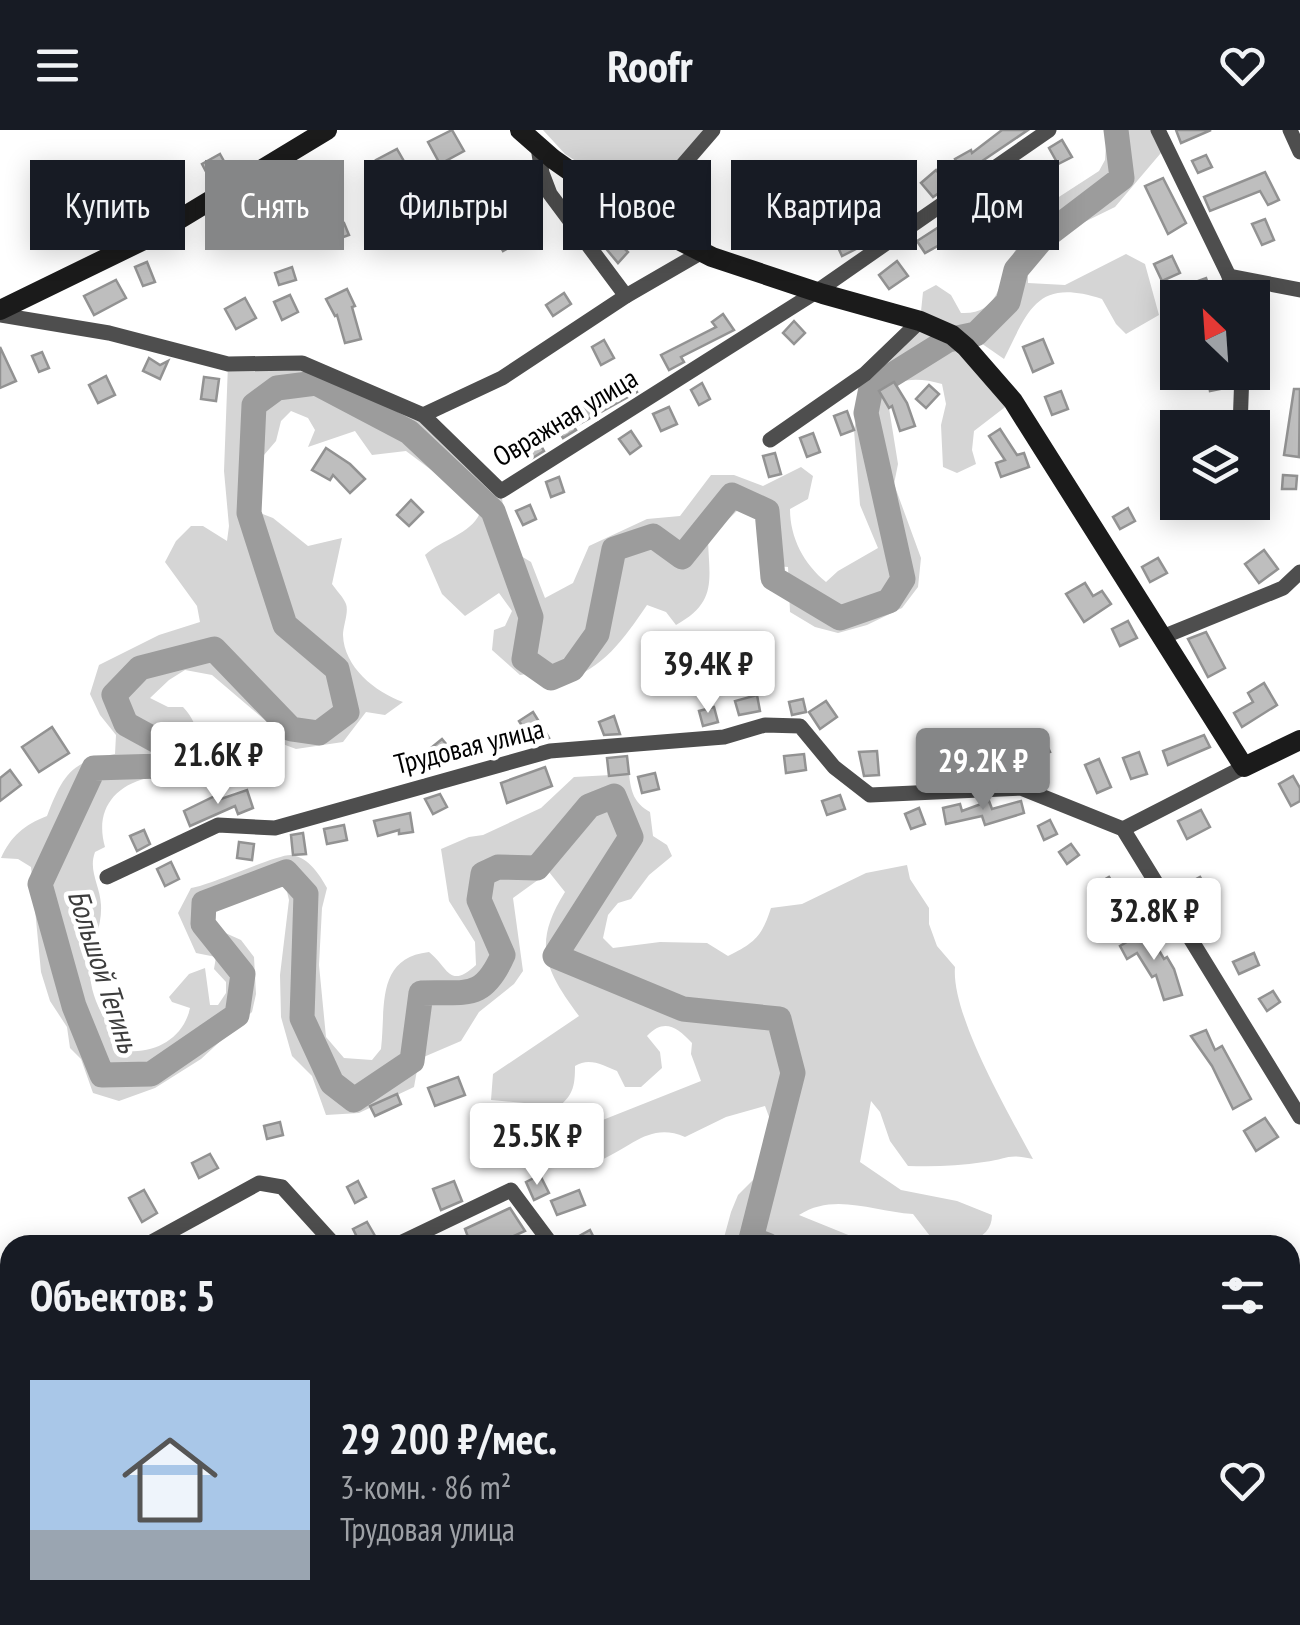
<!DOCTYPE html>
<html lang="ru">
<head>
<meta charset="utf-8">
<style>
	:root { --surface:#171b24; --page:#20242c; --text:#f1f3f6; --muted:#9ea1a6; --accent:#858687 }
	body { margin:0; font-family:"PT Sans Narrow",sans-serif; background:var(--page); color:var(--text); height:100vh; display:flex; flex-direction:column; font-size:38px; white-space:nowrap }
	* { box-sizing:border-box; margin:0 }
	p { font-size:32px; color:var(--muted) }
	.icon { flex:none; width:55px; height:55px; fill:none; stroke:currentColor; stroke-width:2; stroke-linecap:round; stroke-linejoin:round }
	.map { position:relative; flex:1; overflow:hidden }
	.sheet { position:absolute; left:0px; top:1105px; width:1300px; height:390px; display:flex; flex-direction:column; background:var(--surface); border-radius:30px 30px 0 0; box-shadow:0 5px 25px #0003 }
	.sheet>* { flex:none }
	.hud { position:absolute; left:30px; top:30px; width:1240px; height:90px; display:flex; gap:20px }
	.needle { width:65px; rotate:335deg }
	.buttons { position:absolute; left:1160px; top:150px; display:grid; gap:20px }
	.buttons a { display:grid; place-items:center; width:110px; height:110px; border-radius:0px; background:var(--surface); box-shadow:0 5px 25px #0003; font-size:50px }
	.price { position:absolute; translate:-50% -85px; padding:0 22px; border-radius:10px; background:#fff; color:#222; font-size:32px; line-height:65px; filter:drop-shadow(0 2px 5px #0008) }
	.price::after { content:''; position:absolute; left:50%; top:60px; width:30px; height:22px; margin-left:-15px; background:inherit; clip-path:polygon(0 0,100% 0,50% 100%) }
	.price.selected { background:var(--accent); color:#fff }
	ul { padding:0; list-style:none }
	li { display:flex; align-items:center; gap:30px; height:250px; padding:0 30px }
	li span { display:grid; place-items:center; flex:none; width:280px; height:200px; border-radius:0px; color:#555 }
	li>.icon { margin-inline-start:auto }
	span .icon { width:120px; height:120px; fill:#fffc; stroke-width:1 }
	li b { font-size:42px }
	h2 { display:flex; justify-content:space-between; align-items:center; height:120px; padding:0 30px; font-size:42px }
	.tag { padding:0 35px; border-radius:0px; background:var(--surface); box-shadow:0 5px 25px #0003; font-size:35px; line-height:90px }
	.tag.selected { background:var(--accent); color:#fff }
	header { display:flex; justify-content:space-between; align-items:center; height:130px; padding:0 30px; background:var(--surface); font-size:45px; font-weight:700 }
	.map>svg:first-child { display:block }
	.green { fill:#d5d5d5 }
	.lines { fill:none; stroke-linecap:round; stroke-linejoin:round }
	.river { stroke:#9c9c9c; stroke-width:25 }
	.building { fill:#bebebe; stroke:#929292; stroke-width:2.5 }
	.street { stroke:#4e4e4e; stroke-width:15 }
	.secondary { stroke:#1b1b1b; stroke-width:20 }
	.labels { text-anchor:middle; stroke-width:9; stroke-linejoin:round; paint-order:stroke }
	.street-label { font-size:28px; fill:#000; stroke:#fff }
	.water-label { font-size:30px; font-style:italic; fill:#3d3d3d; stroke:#fff }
</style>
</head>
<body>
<header><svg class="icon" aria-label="menu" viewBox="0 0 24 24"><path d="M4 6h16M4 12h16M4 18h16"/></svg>Roofr<svg class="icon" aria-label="heart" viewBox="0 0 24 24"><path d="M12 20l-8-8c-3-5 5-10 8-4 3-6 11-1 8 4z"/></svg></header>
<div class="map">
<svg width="1300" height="1495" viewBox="0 0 1300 1495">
	<rect width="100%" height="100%" fill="#fff"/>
	<g class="green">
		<polygon points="543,0 708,0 650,67 640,73 565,24"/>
		<path d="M 1107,0 L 1158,0 L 1166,17 L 1115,77 L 1066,101 L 1040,118 L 1028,139 L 1028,153 L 1065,155 L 1126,124 L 1145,134 L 1159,185 L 1126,204 L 1116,194 L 1102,169 C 1037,148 1029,179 1004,229 L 955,195 L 952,205 L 1013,271 L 974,301 L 972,320 L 976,334 L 957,343 L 943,337 L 941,295 L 946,274 L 942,254 C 918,247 901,248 880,261 L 889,278 L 898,334 L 894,354 L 921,428 L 918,457 L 902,478 L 867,495 L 838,503 L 815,497 L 790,482 L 788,437 L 763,435 L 756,383 L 739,379 L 708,409 C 709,449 718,472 676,495 L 666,482 L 647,475 C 623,510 604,538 562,552 L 550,540 L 520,545 L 492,520 L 494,500 L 505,496 L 512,481 L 499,463 L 465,486 L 442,464 L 425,425 C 442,409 470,405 480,383 L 470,369 L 406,321 L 372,325 L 355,301 L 308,317 L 315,300 L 308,288 L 291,281 L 281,291 L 276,311 L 258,332 L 254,363 L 260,383 L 273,388 L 308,416 L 342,408 L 332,454 C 336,460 344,468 346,474 C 349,482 343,496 343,505 C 344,537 375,562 403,572 L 385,585 L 366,582 L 343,612 L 296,619 L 280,613 L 266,591 L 212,545 L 185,540 L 169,550 L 150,568 L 168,577 L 183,577 C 202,597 206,627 178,642 C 169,646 157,646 147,648 C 112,657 95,682 105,717 L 95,722 C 88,741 100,755 101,775 C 102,795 94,810 91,829 C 85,864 107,897 129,921 C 157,923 184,907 190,878 L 172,872 L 169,867 L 189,844 L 205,838 L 210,875 L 218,875 L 226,863 L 226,852 L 214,839 L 216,827 L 196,823 L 178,783 L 191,758 C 214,754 279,723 292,725 C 309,728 320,745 327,758 L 322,778 L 319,835 L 326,907 L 344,928 L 372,930 L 381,919 C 386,878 375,828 429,822 C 448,837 449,860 476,835 L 475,812 L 449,771 L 441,719 L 469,707 L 483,705 L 541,678 L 574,647 L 629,644 C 631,662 634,673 650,682 L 653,706 L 667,715 L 672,726 L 649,745 L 631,769 L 618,773 L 608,785 L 603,808 L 613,818 L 660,812 L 707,813 L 728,826 C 755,813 762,806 771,778 L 802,774 L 866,743 L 907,735 L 910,749 L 929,778 L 929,794 L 937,816 L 955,837 C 951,885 1009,984 1033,1029 C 1007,1023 1008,1029 984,1032 C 958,1036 934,1037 908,1036 L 890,1011 L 880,982 L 871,971 L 860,1032 L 901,1060 L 957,1071 L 992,1085 C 992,1114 955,1115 933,1115 L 930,1106 L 913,1084 C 874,1082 835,1062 799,1085 L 873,1115 L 722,1115 L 731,1082 L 738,1065 L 757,1046 L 766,1013 L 774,1000 L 765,976 L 726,987 L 685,1007 C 650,992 632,1017 601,1030 L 583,1015 L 585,997 L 701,951 L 691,924 L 692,913 C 677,897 664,888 647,906 L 660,922 L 662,938 L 641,957 L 625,957 L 617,941 C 603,935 589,927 575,936 C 575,957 573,967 554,980 L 535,974 L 491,970 L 493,944 L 579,886 C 545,840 532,814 565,762 L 549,742 L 513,768 L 523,841 L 514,854 L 479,882 L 461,911 L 419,929 L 414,957 L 359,983 L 326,985 L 312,946 L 292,926 L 281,887 L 280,845 L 289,770 L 284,749 C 258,758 231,765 212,784 L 212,797 L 241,810 L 254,827 L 256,864 L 252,882 L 201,929 L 155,958 L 119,971 L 93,963 L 81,929 L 70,918 L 67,897 L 50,871 L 41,842 L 31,737 L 18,729 L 1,728 C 11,706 24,695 47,686 C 63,645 71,631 115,624 L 116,605 L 100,585 L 90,564 L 99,535 L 159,505 L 200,492 L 197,476 L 165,432 L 176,411 L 191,396 L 203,396 L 227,411 L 229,396 L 224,341 L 228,234 L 297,233 L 423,285 L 501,361 L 507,405 L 521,426 L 531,432 L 545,468 L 573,453 L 589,416 L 647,389 L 680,386 L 711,345 L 734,345 L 763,356 L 801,337 L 813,346 L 808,369 L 790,379 C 790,408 804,434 826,452 L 838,441 L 878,418 L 860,375 L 854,300 L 863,256 L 881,240 L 887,223 L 920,191 L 923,162 L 936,155 L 951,165 L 961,183 C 997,185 999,155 1010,131 C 1017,115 1026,105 1028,87 L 1099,41 L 1105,30 Z"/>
		<path d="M 276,1485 L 325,1485 C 346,1495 377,1486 400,1485 C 429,1483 458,1485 487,1485 L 479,1495 L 260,1495 Z"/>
	</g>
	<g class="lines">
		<g class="river">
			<path d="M 767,1115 L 751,1109 L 793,943 L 779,889 L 683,879 L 555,826 L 631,707 L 614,666 L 589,676 L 537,738 L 498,737 L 483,744 L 479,770 L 503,825 C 482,872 466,861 421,863 L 412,931 L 354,970 L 332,953 L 302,888 L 306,764 L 286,742 L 204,773 L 203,794 L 243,844 L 237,885 L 151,944 L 102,945 L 74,876 L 40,754 L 94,638 L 161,636 L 168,617 L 126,594 L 114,565 L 140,538 L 214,519 L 291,599 L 319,603 L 347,582 L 337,539 L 285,495 L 249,383 L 254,275 L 277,258 L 316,253 L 409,302 L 493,381 L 531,487 L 524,529 L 551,548 L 572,539 L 597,504 L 614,419 L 653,406 L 682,427 L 732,365 L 767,381 L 773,448 L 840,488 L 889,471 L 903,449 L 866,283 L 871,258 L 948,210 L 976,204 L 1008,172 L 1016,140 L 1042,109 L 1122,48 L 1116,0"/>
			<polyline points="437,1495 453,1485"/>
		</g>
	</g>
	<g class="building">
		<polygon points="452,0 464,21 440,34 428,12"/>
		<polygon points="1002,0 1028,0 963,44 955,29 971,20 972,23"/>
		<polygon points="1176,0 1211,0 1181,13"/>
		<polygon points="1062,10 1072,27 1058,34 1049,18"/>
		<polygon points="397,19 413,47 391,58 376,30"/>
		<polygon points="220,24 230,42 212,53 202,34"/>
		<polygon points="1206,25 1212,37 1198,43 1192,31"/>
		<polygon points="1025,38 1031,50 1012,59 1017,66 1005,74 998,65 986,71 983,66"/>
		<polygon points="936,40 949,56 933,67 921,53"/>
		<polygon points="1265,42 1279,70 1268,75 1260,61 1210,81 1204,67"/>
		<polygon points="1163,48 1186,93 1168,104 1145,56"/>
		<polygon points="894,72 902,89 886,97 878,79"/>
		<polygon points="956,86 966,100 925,123 917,111"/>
		<polygon points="1265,89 1274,110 1262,115 1252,94"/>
		<polygon points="284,92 293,108 279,116 270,100"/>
		<polygon points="513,92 523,110 503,121 493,103"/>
		<polygon points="344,93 349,105 335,110 330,98"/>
		<polygon points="600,95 628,122 618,133 593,103"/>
		<polygon points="852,106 858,118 842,126 836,113"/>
		<polygon points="1172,126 1180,143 1162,151 1154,134"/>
		<polygon points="897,131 908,146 889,159 879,145"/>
		<polygon points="147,132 155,152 143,156 135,137"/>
		<polygon points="292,137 296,150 279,155 275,143"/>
		<polygon points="1206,148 1210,160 1191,167 1187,155"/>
		<polygon points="116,150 126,168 94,185 84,166"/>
		<polygon points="347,159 355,176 352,177 361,209 345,213 337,185 335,186 326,169"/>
		<polygon points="564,163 571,174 553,186 546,175"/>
		<polygon points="290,165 298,182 282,190 274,172"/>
		<polygon points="245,168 256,188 236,199 225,179"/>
		<polygon points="723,184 734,200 681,227 684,232 669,240 661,225 716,197 712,192"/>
		<polygon points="794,191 805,203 794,214 783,203"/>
		<polygon points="1043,209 1053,233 1033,242 1023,217"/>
		<polygon points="604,210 614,228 601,235 592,217"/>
		<polygon points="0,217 16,251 0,258"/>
		<polygon points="42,222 49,238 39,242 32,226"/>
		<polygon points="149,228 160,235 168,231 160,249 143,241"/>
		<polygon points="1207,242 1231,242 1230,257 1210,261"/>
		<polygon points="106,246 115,265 98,273 89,255"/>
		<polygon points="204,247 219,249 216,271 201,269"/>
		<polygon points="630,248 637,262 574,297 576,300 563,308 555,295 574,281 618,259 616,255"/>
		<polygon points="894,252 907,273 915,296 900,301 892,276 889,278 879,261"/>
		<polygon points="702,253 710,269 699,275 691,260"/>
		<polygon points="929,255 939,264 926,278 916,269"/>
		<polygon points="1294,259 1300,259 1299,327 1284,325"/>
		<polygon points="1061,261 1068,279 1052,285 1045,267"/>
		<polygon points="669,277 677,294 661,301 653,284"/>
		<polygon points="847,281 854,300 841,305 834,286"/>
		<polygon points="1000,299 1017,325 1024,323 1029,337 1001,347 996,333 1005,330 989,306"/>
		<polygon points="631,301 641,316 630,324 619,309"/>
		<polygon points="813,303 820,322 807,327 800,308"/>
		<polygon points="535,305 544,321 531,329 522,312"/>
		<polygon points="326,318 350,334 365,349 350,363 333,345 330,350 312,340"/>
		<polygon points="775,323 781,344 769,347 763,326"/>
		<polygon points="1283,345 1297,346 1296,359 1282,359"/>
		<polygon points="559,347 564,362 551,367 546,352"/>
		<polygon points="411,370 423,382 409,396 397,385"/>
		<polygon points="530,375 536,389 523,395 516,381"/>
		<polygon points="1128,378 1135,391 1120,399 1113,387"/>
		<polygon points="1264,420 1278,439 1259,453 1245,434"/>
		<polygon points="1158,428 1167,443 1150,452 1142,437"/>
		<polygon points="1085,453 1093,466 1102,461 1111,474 1084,492 1066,464"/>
		<polygon points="1128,491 1137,508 1120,516 1112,499"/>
		<polygon points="1206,502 1225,538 1208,547 1188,509"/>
		<polygon points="1264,553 1277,575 1242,597 1234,583 1253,572 1248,563"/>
		<polygon points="757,565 760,581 739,585 735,571"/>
		<polygon points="803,569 806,582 792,585 789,572"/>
		<polygon points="826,571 837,587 820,599 809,582"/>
		<polygon points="714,577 718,592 703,596 699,581"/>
		<polygon points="533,582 549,608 534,614 519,591"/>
		<polygon points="614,586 620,604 604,605 599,592"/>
		<polygon points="52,597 69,623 39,642 22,617"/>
		<polygon points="1204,605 1210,617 1168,635 1163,621"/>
		<polygon points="1043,606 1050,622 1009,635 1002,615 1015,610 1018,618"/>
		<polygon points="442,609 452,621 441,630 431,618"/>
		<polygon points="929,617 936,636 925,640 919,620"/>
		<polygon points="972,620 977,638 960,643 955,625"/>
		<polygon points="877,621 879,645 864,646 859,622"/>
		<polygon points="1139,622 1147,644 1131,649 1123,628"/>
		<polygon points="804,624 806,640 786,643 784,626"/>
		<polygon points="627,626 629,644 609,646 607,628"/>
		<polygon points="1099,629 1111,657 1097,663 1085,635"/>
		<polygon points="545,637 552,656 507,673 501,653"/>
		<polygon points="10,640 21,655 0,671 0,648"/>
		<polygon points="655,643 659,659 642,663 638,647"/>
		<polygon points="1293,646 1300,658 1300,671 1291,676 1279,654"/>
		<polygon points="247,660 253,678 238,684 235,676 190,696 184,681 219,664 221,669"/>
		<polygon points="440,664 447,677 433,684 425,669"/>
		<polygon points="840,665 845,679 827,685 822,671"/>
		<polygon points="989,671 992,679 1021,671 1024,683 985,695 982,686 946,694 943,678 960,674 962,681"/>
		<polygon points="919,678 925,694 911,699 905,684"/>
		<polygon points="1201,680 1210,697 1187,709 1178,691"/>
		<polygon points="410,683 413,702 399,704 399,700 378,706 374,691"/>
		<polygon points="1050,690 1057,704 1044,710 1038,696"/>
		<polygon points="344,695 347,710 327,714 324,699"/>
		<polygon points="144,700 150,714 137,721 130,706"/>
		<polygon points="303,703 306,724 293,725 291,705"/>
		<polygon points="239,712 254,714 252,730 237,728"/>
		<polygon points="1071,714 1079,725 1067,734 1059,722"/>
		<polygon points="171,732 179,749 165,756 157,739"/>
		<polygon points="1109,747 1122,767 1127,763 1138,777 1122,790 1097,754"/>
		<polygon points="1200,747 1209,762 1198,768 1189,753"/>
		<polygon points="1147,800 1164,829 1167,827 1174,839 1182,865 1164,870 1156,845 1152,847 1137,823 1127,829 1120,816"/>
		<polygon points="1254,823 1259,835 1239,844 1233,832"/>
		<polygon points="1273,861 1280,872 1267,881 1259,869"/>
		<polygon points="1206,900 1215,920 1222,916 1251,969 1233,979 1212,936 1191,906"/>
		<polygon points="458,947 465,965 435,976 428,958"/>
		<polygon points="397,964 401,974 375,986 370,976"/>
		<polygon points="1265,988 1278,1007 1256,1021 1244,1001"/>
		<polygon points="280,992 283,1005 267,1009 264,996"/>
		<polygon points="210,1024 218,1038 199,1048 192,1033"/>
		<polygon points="540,1045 549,1063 534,1070 526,1052"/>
		<polygon points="358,1051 366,1067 355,1073 347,1057"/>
		<polygon points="454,1051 462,1071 441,1080 433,1059"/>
		<polygon points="144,1060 157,1083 142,1092 129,1068"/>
		<polygon points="579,1060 585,1075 557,1085 551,1071"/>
		<polygon points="510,1078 525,1101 503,1111 502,1108 485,1115 471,1115 465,1099"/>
		<polygon points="367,1092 375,1106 360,1113 353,1099"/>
		<polygon points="590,1100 596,1112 590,1115 563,1115"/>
	</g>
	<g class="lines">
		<g class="street">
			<polyline points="1158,0 1229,146 1232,168"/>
			<polyline points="1290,0 1300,22"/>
			<polyline points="538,17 542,43 550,64 626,166"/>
			<polyline points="637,88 713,0"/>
			<polyline points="1229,146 1300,160"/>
			<polyline points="0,185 109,203 228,234 302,233 423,285 501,361 816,162 1049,0"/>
			<polyline points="423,285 502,248 626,166 702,122"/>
			<polyline points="1240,298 1242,242"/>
			<polyline points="770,310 865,244 920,191"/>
			<polyline points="1160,508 1283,458 1300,442"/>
			<polyline points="1123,699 1244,637"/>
			<polyline points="107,747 218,695 275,698 550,621 724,607 765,595 800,596 834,637 870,665 1021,658 1123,699 1300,987"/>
			<polyline points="146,1115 259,1053 282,1057 332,1112 344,1115"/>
			<polyline points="396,1115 511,1060 552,1115"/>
			<polyline points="0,1175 10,1171"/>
			<polyline points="1290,1246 1300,1232"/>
			<polyline points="99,1495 119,1485"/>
			<polyline points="919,1495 932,1485"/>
		</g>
		<g class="secondary">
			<polyline points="520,0 553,29 641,91 712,127 823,164 920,191 952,205 966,217 1013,271 1244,637 1300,610"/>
			<polyline points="0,180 150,107 327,0"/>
		</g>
	</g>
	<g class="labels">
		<g class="street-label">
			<text transform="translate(565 287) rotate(-31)" y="10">Овражная улица</text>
			<text transform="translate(469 616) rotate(-14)" y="10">Трудовая улица</text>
		</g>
		<g class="water-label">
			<text transform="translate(103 841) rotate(72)" y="10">Большой Тегинь</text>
		</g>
	</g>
</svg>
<div class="buttons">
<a><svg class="needle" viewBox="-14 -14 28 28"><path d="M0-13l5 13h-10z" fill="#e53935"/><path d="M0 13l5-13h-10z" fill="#9ea1a6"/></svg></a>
<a><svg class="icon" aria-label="layers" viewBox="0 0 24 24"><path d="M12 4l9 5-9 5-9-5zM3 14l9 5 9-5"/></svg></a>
</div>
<b class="price" style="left:708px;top:586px">39.4K ₽</b>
<b class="price" style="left:218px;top:677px">21.6K ₽</b>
<b class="price selected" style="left:983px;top:683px">29.2K ₽</b>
<b class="price" style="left:1154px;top:833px">32.8K ₽</b>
<b class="price" style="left:537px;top:1058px">25.5K ₽</b>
<div class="hud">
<a class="tag">Купить</a>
<a class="tag selected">Снять</a>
<a class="tag">Фильтры</a>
<a class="tag">Новое</a>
<a class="tag">Квартира</a>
<a class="tag">Дом</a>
</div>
<section class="sheet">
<h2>Объектов: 5<svg class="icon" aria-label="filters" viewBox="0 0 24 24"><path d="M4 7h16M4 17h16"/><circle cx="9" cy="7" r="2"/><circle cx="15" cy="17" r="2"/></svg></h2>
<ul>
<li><span style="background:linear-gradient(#a9c7e8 75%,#9aa5b1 0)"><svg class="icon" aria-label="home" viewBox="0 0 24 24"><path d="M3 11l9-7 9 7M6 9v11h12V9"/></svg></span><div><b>29 200 ₽/мес.</b><p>3-комн. · 86 m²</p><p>Трудовая улица</p></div><svg class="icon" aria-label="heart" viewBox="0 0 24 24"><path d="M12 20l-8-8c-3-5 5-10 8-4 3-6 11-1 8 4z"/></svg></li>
</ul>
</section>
</div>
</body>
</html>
